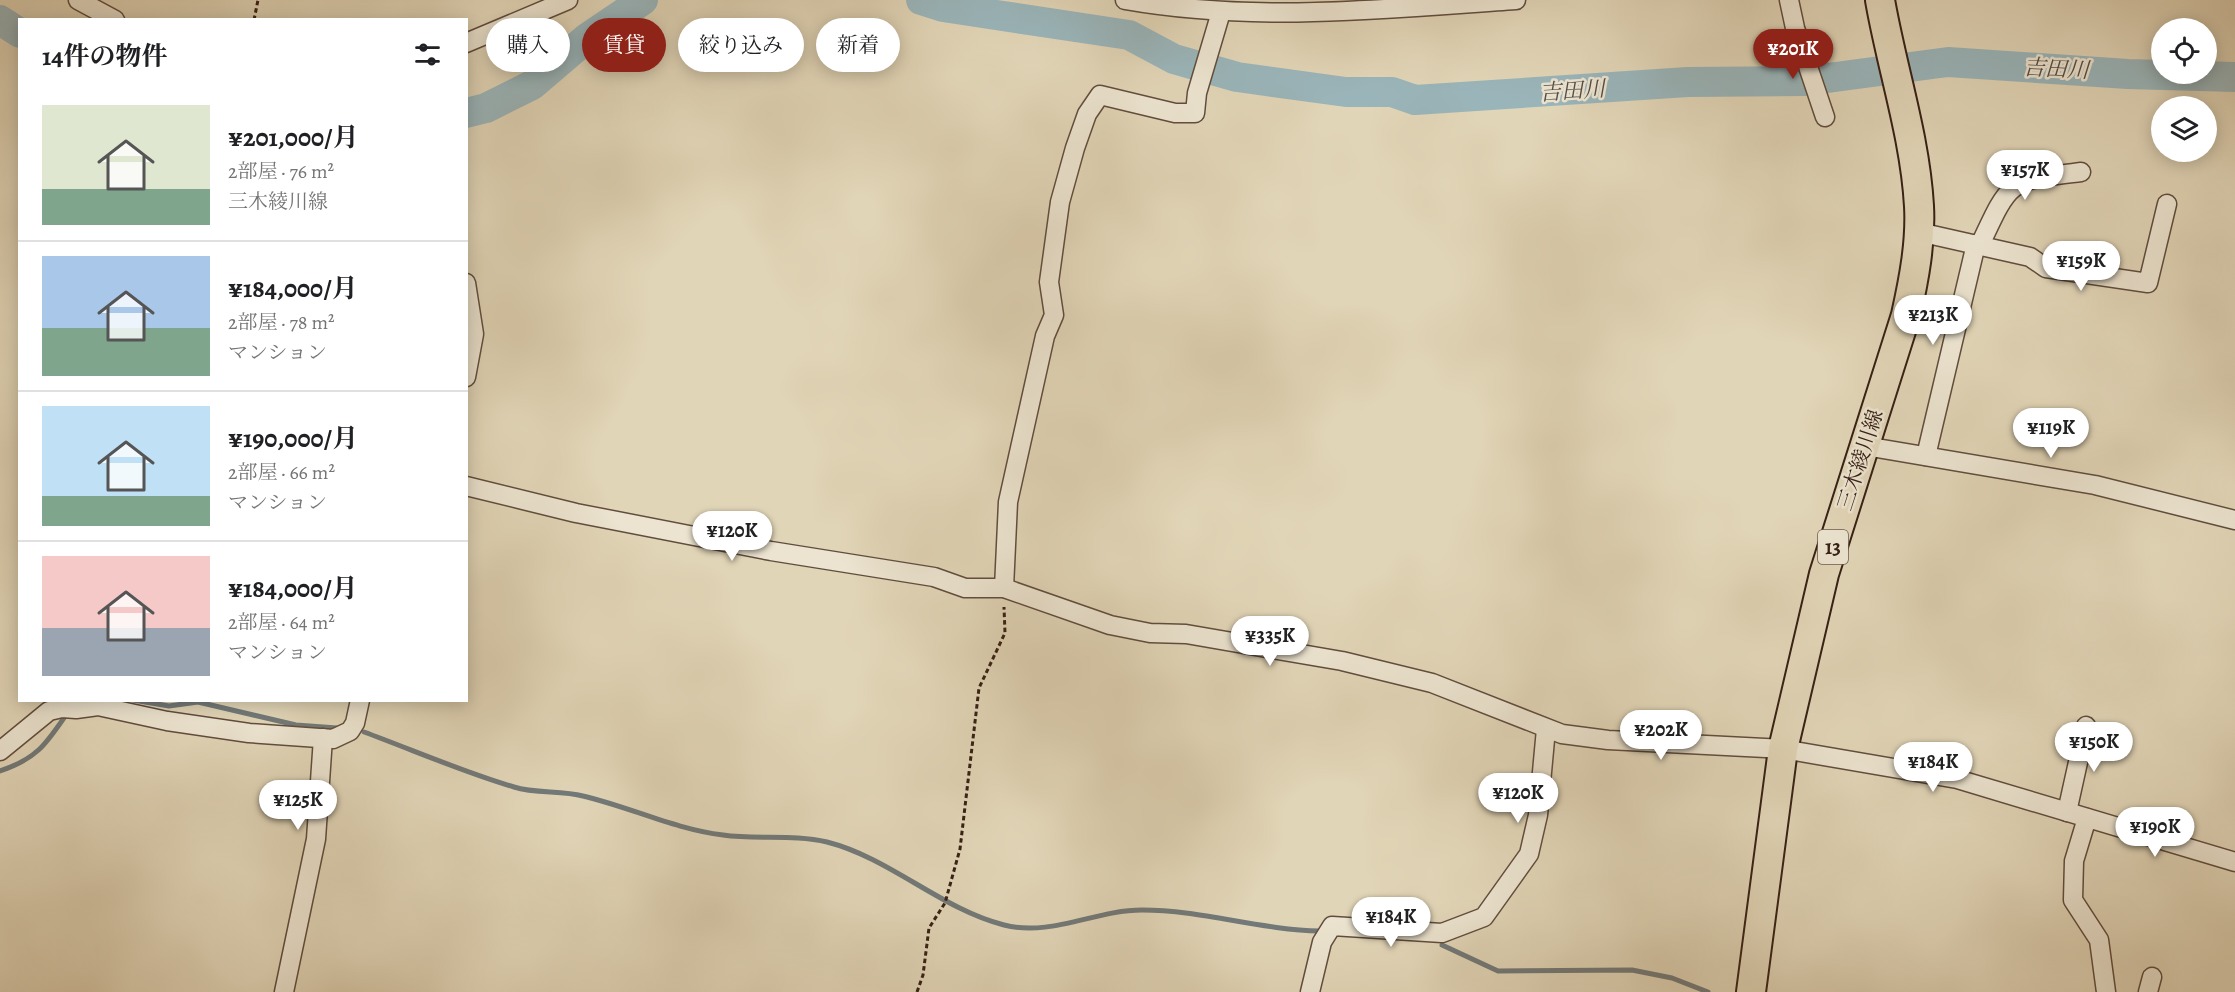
<!DOCTYPE html>
<html lang="ja">
<head>
<meta charset="utf-8">
<style>
	:root { --surface:#fff; --page:#f6f6f6; --text:#202124; --muted:#757577; --line:#e0e0e0; --accent:#8f2418 }
	body { margin:0; font-family:Alegreya,"Noto Serif JP",serif; background:var(--page); color:var(--text); height:100vh; display:flex; flex-direction:column; font-size:22px; white-space:nowrap }
	* { box-sizing:border-box; margin:0 }
	p { font-size:20px; color:var(--muted) }
	.icon { flex:none; width:33px; height:33px; fill:none; stroke:currentColor; stroke-width:2; stroke-linecap:round; stroke-linejoin:round }
	.map { position:relative; flex:1; overflow:hidden }
	.details { position:absolute; left:18px; top:18px; width:450px; height:684px; display:flex; flex-direction:column; background:var(--surface); border-radius:0px; box-shadow:0 3px 15px #0003 }
	.details>* { flex:none }
	.guide { position:absolute; left:486px; top:18px; width:570px; height:54px; display:flex; gap:12px }
	.buttons { position:absolute; left:2151px; top:18px; display:grid; gap:12px }
	.buttons a { display:grid; place-items:center; width:66px; height:66px; border-radius:50%; background:var(--surface); box-shadow:0 3px 15px #0003; font-size:30px }
	.price { position:absolute; translate:-50% -51px; padding:0 14px; border-radius:21px; background:#fff; color:#222; font-size:20px; line-height:39px; filter:drop-shadow(0 2px 3px #0008) }
	.price::after { content:''; position:absolute; left:50%; top:36px; width:18px; height:14px; margin-left:-9px; background:inherit; clip-path:polygon(0 0,100% 0,50% 100%) }
	.price.current { background:var(--accent); color:#fff }
	ul { padding:0; list-style:none }
	li { display:flex; align-items:center; gap:18px; height:150px; padding:0 24px }
	li+li { border-top:2px solid var(--line) }
	li span { display:grid; place-items:center; flex:none; width:168px; height:120px; border-radius:0px; color:#555 }
	li>.icon { margin-inline-start:auto }
	span .icon { width:72px; height:72px; fill:#fffc; stroke-width:1 }
	li b { font-size:26px }
	h2 { display:flex; justify-content:space-between; align-items:center; height:72px; padding:0 24px; font-size:26px }
	.pill { padding:0 21px; border-radius:27px; background:var(--surface); box-shadow:0 3px 15px #0003; font-size:21px; line-height:54px }
	.pill.current { background:var(--accent); color:#fff }
	.map>svg:first-child { display:block }
	.lines { fill:none; stroke-linecap:round; stroke-linejoin:round }
	.stream { stroke:#727978; stroke-width:5 }
	.river { stroke:#9ab5ba; stroke-width:30 }
	.street-casing { stroke:#614d3e; stroke-width:21 }
	.primary-casing { stroke:#362015; stroke-width:32 }
	.path { stroke:#362015; stroke-width:3; stroke-dasharray:4.5 3; stroke-linecap:butt }
	.street { stroke:#ece4d0; stroke-width:18 }
	.primary { stroke:#e1d5b7; stroke-width:28 }
	.labels { text-anchor:middle; stroke-width:5; stroke-linejoin:round; paint-order:stroke }
	.shield { fill:#ece4d0; stroke:#6d5b4d; stroke-width:1.5 }
	.shield-label { font-size:20px; font-weight:bold; fill:#362015 }
	.street-label { font-size:21px; fill:#362015; stroke:#ece4d0 }
	.water-label { font-size:22px; font-style:italic; fill:#544d47; stroke:#ece4d0 }
</style>
</head>
<body>
<div class="map">
<svg width="2235" height="992" viewBox="0 0 2235 992">
	<rect width="100%" height="100%" fill="#e1d5b7"/>
	<filter id="stains"><feTurbulence type="fractalNoise" baseFrequency=".00333" numOctaves="4"/><feColorMatrix values="0 0 0 0 .2 0 0 0 0 .09 0 0 0 0 .02 0 0 0 .5 -.17"/></filter>
	<radialGradient id="worn" r=".72"><stop offset=".6" stop-color="#630" stop-opacity="0"/><stop offset="1" stop-color="#630" stop-opacity=".3"/></radialGradient>
	<g class="lines">
		<g class="stream">
			<polyline points="133,700 169,706 198,702 296,725 337,728"/>
			<path d="M 364,732 C 413,750 463,772 514,787 C 536,794 561,790 583,796 C 630,807 674,829 723,835 C 757,840 793,834 827,842 C 890,858 941,909 1004,925 C 1051,937 1095,910 1142,910 C 1202,910 1260,930 1320,931"/>
			<path d="M 0,771 C 38,758 46,744 68,712"/>
			<polyline points="1442,945 1498,971 1632,970 1672,978 1708,992"/>
		</g>
		<g class="river">
			<polyline points="921,0 943,7 1129,35 1174,59 1237,77 1346,92 1392,92 1415,100 1688,82 1805,81 1948,62 2128,74 2235,77"/>
			<polyline points="0,20 20,33"/>
			<polyline points="466,113 486,108 532,85 587,38 643,0"/>
		</g>
		<g class="street-casing">
			<g id="street">
				<polyline points="78,0 115,20"/>
				<path d="M 1125,0 C 1255,23 1386,9 1516,0"/>
				<polyline points="1789,0 1795,28 1825,117"/>
				<polyline points="466,43 568,0"/>
				<polyline points="1919,232 2030,257 2046,268 2148,283 2167,204"/>
				<path d="M 1980,245 C 2011,178 2009,181 2081,172"/>
				<polyline points="466,283 474,334 466,377"/>
				<polyline points="1865,446 2095,485 2235,520"/>
				<polyline points="1926,456 1976,244"/>
				<polyline points="466,486 576,513 771,551 934,577 965,588 1004,588 1110,625 1150,633 1186,634 1342,661 1432,683 1562,734 1608,740 1783,749 1957,779 2235,862"/>
				<polyline points="1004,588 1008,502 1045,336 1054,315 1049,282 1060,202 1075,148 1087,114 1100,95 1175,113 1195,113 1197,93 1221,12"/>
				<polyline points="0,751 49,711 62,708 76,709 98,706 167,721 249,733 333,739 350,731 355,723 360,700"/>
				<polyline points="2067,812 2086,726"/>
				<polyline points="2087,818 2074,861 2073,900 2099,940 2106,992"/>
				<polyline points="284,992 316,839 323,738"/>
				<polyline points="1310,992 1322,942 1332,926 1442,933 1484,917 1529,854 1538,815 1546,729"/>
				<polyline points="2148,992 2152,977"/>
			</g>
		</g>
		<g class="primary-casing">
			<path id="primary" d="M 1751,992 L 1783,749 L 1824,574 L 1906,315 C 1914,279 1921,242 1919,206 C 1915,136 1892,69 1880,0"/>
		</g>
		<g class="path">
			<polyline points="254,20 258,0"/>
			<polyline points="917,992 923,975 929,928 945,903 960,849 979,688 1005,633 1004,607"/>
		</g>
		<use href="#street" class="street"/>
		<use href="#primary" class="primary"/>
	</g>
	<g class="labels">
		<rect class="shield" x="1818" y="530" width="30" height="34" rx="4.5"/>
		<g class="shield-label">
			<text x="1833" y="554">13</text>
		</g>
		<g class="street-label">
			<text transform="translate(1860 460) rotate(-72)" y="7">三木綾川線</text>
		</g>
		<g class="water-label">
			<text transform="translate(2056 68) rotate(3)" y="8">吉田川</text>
			<text transform="translate(1572 90) rotate(-4)" y="8">吉田川</text>
		</g>
	</g>
	<rect width="100%" height="100%" filter="url(#stains)"/>
	<rect width="100%" height="100%" fill="url(#worn)"/>
</svg>
<div class="buttons">
<a><svg class="icon" aria-label="locate" viewBox="0 0 24 24"><circle cx="12" cy="12" r="6"/><path d="M12 2v4M12 18v4M2 12h4M18 12h4"/></svg></a>
<a><svg class="icon" aria-label="layers" viewBox="0 0 24 24"><path d="M12 4l9 5-9 5-9-5zM3 14l9 5 9-5"/></svg></a>
</div>
<b class="price current" style="left:1793px;top:80px">¥201K</b>
<b class="price" style="left:2025px;top:201px">¥157K</b>
<b class="price" style="left:2081px;top:292px">¥159K</b>
<b class="price" style="left:1933px;top:346px">¥213K</b>
<b class="price" style="left:2051px;top:459px">¥119K</b>
<b class="price" style="left:732px;top:562px">¥120K</b>
<b class="price" style="left:1270px;top:667px">¥335K</b>
<b class="price" style="left:1661px;top:761px">¥202K</b>
<b class="price" style="left:2094px;top:773px">¥150K</b>
<b class="price" style="left:1933px;top:793px">¥184K</b>
<b class="price" style="left:1518px;top:824px">¥120K</b>
<b class="price" style="left:298px;top:831px">¥125K</b>
<b class="price" style="left:2155px;top:858px">¥190K</b>
<b class="price" style="left:1391px;top:948px">¥184K</b>
<div class="guide">
<a class="pill">購入</a>
<a class="pill current">賃貸</a>
<a class="pill">絞り込み</a>
<a class="pill">新着</a>
</div>
<section class="details">
<h2>14件の物件<svg class="icon" aria-label="filters" viewBox="0 0 24 24"><path d="M4 7h16M4 17h16"/><circle cx="9" cy="7" r="2"/><circle cx="15" cy="17" r="2"/></svg></h2>
<ul>
<li><span style="background:linear-gradient(#dfe7d0 70%,#7fa58c 0)"><svg class="icon" aria-label="home" viewBox="0 0 24 24"><path d="M3 11l9-7 9 7M6 9v11h12V9"/></svg></span><div><b>¥201,000/月</b><p>2部屋 · 76 m²</p><p>三木綾川線</p></div></li>
<li><span style="background:linear-gradient(#a9c7e8 60%,#7fa58c 0)"><svg class="icon" aria-label="home" viewBox="0 0 24 24"><path d="M3 11l9-7 9 7M6 9v11h12V9"/></svg></span><div><b>¥184,000/月</b><p>2部屋 · 78 m²</p><p>マンション</p></div></li>
<li><span style="background:linear-gradient(#bfe0f5 75%,#7fa58c 0)"><svg class="icon" aria-label="home" viewBox="0 0 24 24"><path d="M3 11l9-7 9 7M6 9v11h12V9"/></svg></span><div><b>¥190,000/月</b><p>2部屋 · 66 m²</p><p>マンション</p></div></li>
<li><span style="background:linear-gradient(#f6c9c9 60%,#9aa5b1 0)"><svg class="icon" aria-label="home" viewBox="0 0 24 24"><path d="M3 11l9-7 9 7M6 9v11h12V9"/></svg></span><div><b>¥184,000/月</b><p>2部屋 · 64 m²</p><p>マンション</p></div></li>
</ul>
</section>
</div>
</body>
</html>
